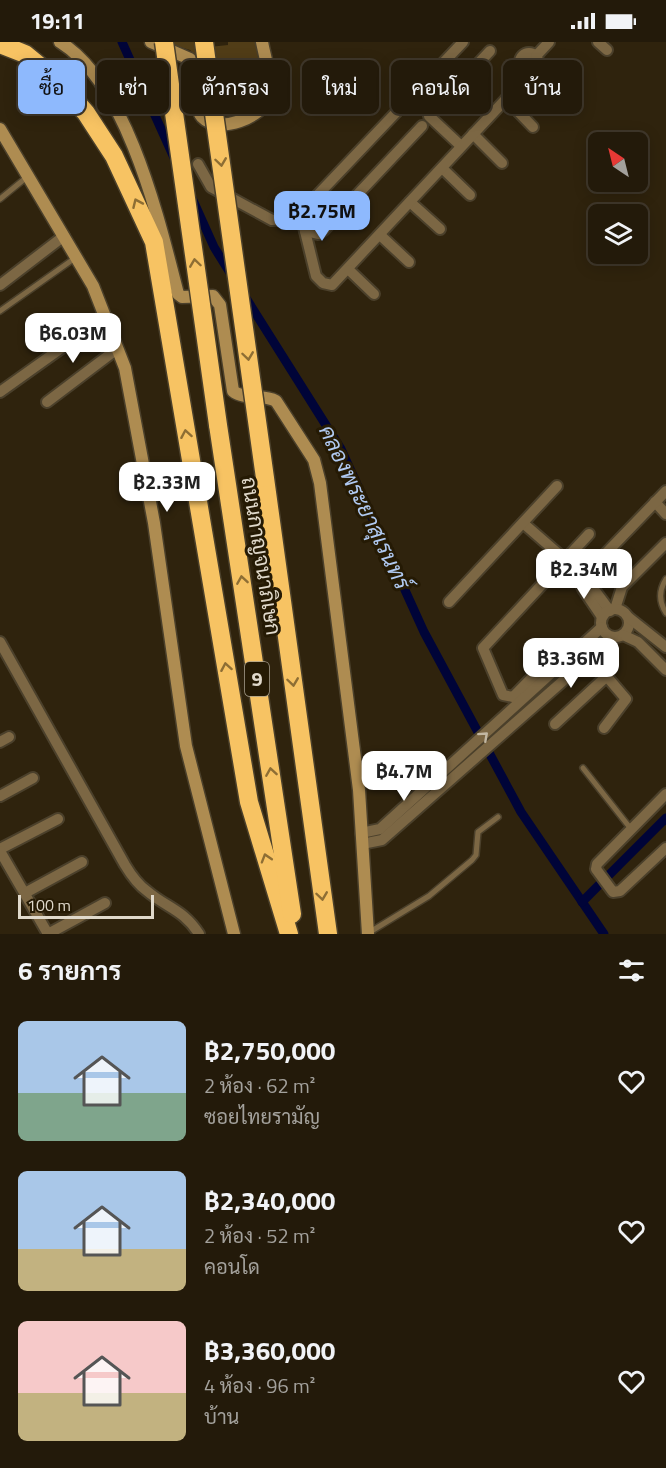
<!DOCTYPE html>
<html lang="th">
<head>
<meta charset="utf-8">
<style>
	:root { --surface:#231a0a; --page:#2b2313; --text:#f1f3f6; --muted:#a3a19c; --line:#40382b; --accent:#8eb9fd }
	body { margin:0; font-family:"Titillium Web",Sarabun,sans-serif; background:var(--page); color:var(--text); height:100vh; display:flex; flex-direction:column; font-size:22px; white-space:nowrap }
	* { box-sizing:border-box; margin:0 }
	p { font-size:20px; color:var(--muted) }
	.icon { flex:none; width:33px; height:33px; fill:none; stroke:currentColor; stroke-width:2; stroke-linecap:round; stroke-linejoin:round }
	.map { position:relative; height:892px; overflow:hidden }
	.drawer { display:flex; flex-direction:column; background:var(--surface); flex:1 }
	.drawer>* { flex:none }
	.banner { position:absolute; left:18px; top:18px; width:630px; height:54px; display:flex; gap:12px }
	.needle { width:39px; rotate:325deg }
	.fabs { position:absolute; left:588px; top:90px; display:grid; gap:12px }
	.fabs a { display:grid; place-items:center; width:60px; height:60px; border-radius:9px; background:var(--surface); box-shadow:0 3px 15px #0003,0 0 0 2px var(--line); font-size:30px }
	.scale { position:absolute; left:18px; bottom:15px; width:136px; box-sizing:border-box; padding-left:6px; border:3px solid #e0d9cb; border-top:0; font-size:16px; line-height:21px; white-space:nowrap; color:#e0d9cb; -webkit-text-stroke:4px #251a04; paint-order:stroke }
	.price { position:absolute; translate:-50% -51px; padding:0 14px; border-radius:12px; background:#fff; color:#222; font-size:20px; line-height:39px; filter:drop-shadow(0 2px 3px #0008) }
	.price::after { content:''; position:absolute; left:50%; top:36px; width:18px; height:14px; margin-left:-9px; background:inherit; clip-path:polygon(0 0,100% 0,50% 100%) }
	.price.current { background:var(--accent); color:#111 }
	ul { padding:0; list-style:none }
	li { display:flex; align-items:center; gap:18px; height:150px; padding:0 18px }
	li span { display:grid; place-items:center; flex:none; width:168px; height:120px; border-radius:9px; color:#555 }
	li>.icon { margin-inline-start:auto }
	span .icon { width:72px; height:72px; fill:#fffc; stroke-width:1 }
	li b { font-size:26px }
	h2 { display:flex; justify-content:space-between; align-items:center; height:72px; padding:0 18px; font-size:26px }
	.chip { padding:0 21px; border-radius:9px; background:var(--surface); box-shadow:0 3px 15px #0003,0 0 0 2px var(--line); font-size:21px; line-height:54px }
	.chip.current { background:var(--accent); color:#111 }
	.status { display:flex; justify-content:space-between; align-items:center; height:42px; padding:0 30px; background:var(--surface); direction:ltr }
	.status svg { height:16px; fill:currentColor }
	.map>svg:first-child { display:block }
	.green { fill:#513d17 }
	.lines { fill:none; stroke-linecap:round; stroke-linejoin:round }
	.canal { stroke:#000438; stroke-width:9 }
	.service-casing { stroke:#4b402b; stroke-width:8 }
	.minor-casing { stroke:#4b402b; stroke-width:14 }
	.secondary-casing { stroke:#4b402b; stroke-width:15 }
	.motorway-casing { stroke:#4b402b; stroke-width:21 }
	.service { stroke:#7c6744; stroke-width:5 }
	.minor { stroke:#7c6744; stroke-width:10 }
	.secondary { stroke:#ae8c51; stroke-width:12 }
	.motorway { stroke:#f7c363; stroke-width:18 }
	.motorway-bridge-casing { stroke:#4b402b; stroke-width:21; stroke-linecap:butt }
	.motorway-bridge { stroke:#f7c363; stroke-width:18 }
	.oneway { stroke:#8e6e34 }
	.oneway2 { stroke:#c2b7a2 }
	.labels { text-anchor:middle; stroke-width:6; stroke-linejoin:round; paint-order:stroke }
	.shield { fill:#251a04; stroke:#a8a08f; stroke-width:1.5 }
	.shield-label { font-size:20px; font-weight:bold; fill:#e0d9cb }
	.street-label { font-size:21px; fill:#e0d9cb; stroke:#251a04 }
	.water-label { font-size:22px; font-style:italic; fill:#b0c9f1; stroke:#251a04 }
</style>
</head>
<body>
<div class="status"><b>19:11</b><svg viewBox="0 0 49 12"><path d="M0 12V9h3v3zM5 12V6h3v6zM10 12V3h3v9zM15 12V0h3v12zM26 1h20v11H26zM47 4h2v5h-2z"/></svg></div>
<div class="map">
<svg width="666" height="892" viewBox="0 0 666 892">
	<rect width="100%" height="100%" fill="#2f230d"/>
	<path class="green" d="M 163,0 L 199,0 L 200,6 L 228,3 L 228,0 L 256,0 L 262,45 L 259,62 C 241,72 227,71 207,70 L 200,18 L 190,8 Z"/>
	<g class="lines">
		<g class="canal">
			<polyline points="122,0 175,118"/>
			<polyline points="192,156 214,205 232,234"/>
			<polyline points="244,253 341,407 424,590 521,770 604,892"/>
			<polyline points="582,860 666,776"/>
		</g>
		<g class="service-casing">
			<g id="service">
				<polyline points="0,157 27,135"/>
				<polyline points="0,269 75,216"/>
				<path d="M 666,537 C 659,548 659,560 666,571"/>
				<polyline points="583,726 631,787"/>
				<polyline points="370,890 429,854 472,818 476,813 478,790 498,775"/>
			</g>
		</g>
		<g class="minor-casing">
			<g id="minor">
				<polyline points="598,0 607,8"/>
				<circle cx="529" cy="20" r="9"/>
				<polyline points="536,14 549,0"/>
				<polyline points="538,22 569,49"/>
				<polyline points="506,57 533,85"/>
				<polyline points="473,92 502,121"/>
				<polyline points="461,104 429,74 490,9"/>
				<polyline points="198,122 211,145 272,178 287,177 310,161 463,0"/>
				<polyline points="442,126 470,153"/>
				<polyline points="410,160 440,187"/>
				<polyline points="306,164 302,177 316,234 323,241 332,243 506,57 527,30"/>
				<polyline points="305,189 318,192 324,188 422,84"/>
				<polyline points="380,193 409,220"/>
				<polyline points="349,228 374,252"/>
				<polyline points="0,243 64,194"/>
				<polyline points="0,350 105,275"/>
				<polyline points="47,360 117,307"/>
				<polyline points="655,460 666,472"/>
				<polyline points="523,481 584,534 610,569"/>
				<polyline points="575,529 583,547 602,575"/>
				<polyline points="584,534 666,449"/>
				<polyline points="449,560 557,444"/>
				<polyline points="615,567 622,545 666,501"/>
				<circle cx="615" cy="581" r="14"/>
				<polyline points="628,575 666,605"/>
				<polyline points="623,593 638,600 666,628"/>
				<path d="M 0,600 L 125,823 C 131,833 137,842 147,849 C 167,866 184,868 199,892"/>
				<polyline points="563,604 513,655 503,653 483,606 589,492"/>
				<polyline points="591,616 626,657 604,686"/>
				<polyline points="555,682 608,633"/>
				<polyline points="0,700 9,695"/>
				<polyline points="666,752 597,822 596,827 613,850 620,849 666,806"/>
				<polyline points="0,754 33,736"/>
				<polyline points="361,791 380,787 602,585"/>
				<polyline points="362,802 382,798 613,595"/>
				<polyline points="0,807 58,777"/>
				<polyline points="0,809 48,892"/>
				<polyline points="25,851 82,820"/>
				<polyline points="48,892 105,861"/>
			</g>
		</g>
		<g class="secondary-casing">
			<g id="secondary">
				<path d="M 60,0 C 128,42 159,179 178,252 L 182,255 L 213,254 L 220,263 L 233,349 C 244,358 263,352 276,359 L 314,418 L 320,441 L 359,748 L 368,892"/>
				<path d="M 151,0 L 190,17 C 194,30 194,67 202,75 C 219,93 263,75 269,55 C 273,40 265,16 262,0"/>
				<polyline points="0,87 93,244 125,326 154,481 186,704 234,892"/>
			</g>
		</g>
		<g class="motorway-casing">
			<g id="motorway">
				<polyline points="0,2 25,12 58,39 86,71 114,114 154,200 249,760 289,892"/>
				<polyline points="218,383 292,872"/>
				<polyline points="265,436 328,892"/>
			</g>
		</g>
		<use href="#service" class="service"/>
		<use href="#minor" class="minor"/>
		<use href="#secondary" class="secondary"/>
		<use href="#motorway" class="motorway"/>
		<g class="motorway-bridge-casing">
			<g id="motorway-bridge">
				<polyline points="164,0 218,383"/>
				<polyline points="204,0 265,436"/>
			</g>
		</g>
		<use href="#motorway-bridge" class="motorway-bridge"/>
	</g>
	<defs><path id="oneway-chevron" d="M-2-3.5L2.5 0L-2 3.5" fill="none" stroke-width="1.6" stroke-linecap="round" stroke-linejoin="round" transform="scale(1.5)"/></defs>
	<g class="oneway">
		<use href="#oneway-chevron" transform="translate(221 120) rotate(82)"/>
		<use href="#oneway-chevron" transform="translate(137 161) rotate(-114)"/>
		<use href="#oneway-chevron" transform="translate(195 221) rotate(-98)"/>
		<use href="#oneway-chevron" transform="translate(248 314) rotate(82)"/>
		<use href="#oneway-chevron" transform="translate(186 392) rotate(-100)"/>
		<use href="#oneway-chevron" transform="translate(242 538) rotate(-99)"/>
		<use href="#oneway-chevron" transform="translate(226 625) rotate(-100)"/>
		<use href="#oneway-chevron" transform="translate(293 640) rotate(82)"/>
		<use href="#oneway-chevron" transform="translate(271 730) rotate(-99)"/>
		<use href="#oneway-chevron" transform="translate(266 816) rotate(-107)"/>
		<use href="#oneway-chevron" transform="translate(322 854) rotate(82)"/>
	</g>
	<use class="oneway2" href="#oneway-chevron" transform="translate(484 694) rotate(-42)"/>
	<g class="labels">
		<rect class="shield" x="245" y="620" width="24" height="34" rx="4.5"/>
		<g class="shield-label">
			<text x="257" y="644">9</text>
		</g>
		<g class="street-label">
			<text transform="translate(261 514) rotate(81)" y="7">ถนนกาญจนาภิเษก</text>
		</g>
		<g class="water-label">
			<text transform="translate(365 465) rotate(64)" y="8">คลองพระยาสุเรนทร์</text>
		</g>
	</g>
</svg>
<div class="fabs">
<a><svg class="needle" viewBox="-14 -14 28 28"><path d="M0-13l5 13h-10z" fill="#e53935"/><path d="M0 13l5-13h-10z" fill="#a3a19c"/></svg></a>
<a><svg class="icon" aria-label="layers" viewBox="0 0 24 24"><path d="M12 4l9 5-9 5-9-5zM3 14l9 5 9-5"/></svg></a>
</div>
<div class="scale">100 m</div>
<b class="price current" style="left:322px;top:200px">฿2.75M</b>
<b class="price" style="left:73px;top:322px">฿6.03M</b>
<b class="price" style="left:167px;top:471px">฿2.33M</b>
<b class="price" style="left:584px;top:558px">฿2.34M</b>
<b class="price" style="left:571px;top:647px">฿3.36M</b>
<b class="price" style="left:404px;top:760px">฿4.7M</b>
<div class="banner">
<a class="chip current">ซื้อ</a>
<a class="chip">เช่า</a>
<a class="chip">ตัวกรอง</a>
<a class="chip">ใหม่</a>
<a class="chip">คอนโด</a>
<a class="chip">บ้าน</a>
</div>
</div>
<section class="drawer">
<h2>6 รายการ<svg class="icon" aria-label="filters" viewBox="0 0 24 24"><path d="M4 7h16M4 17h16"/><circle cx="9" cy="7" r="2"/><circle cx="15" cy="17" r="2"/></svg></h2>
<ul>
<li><span style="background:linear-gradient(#a9c7e8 60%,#7fa58c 0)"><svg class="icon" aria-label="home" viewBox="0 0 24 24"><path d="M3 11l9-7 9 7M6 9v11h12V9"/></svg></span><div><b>฿2,750,000</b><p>2 ห้อง · 62 m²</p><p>ซอยไทยรามัญ</p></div><svg class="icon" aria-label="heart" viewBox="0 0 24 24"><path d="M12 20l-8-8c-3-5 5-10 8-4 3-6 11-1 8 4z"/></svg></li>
<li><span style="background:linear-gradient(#a9c7e8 65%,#c2b280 0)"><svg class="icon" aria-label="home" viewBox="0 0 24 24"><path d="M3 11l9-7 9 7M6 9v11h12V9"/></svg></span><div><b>฿2,340,000</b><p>2 ห้อง · 52 m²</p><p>คอนโด</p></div><svg class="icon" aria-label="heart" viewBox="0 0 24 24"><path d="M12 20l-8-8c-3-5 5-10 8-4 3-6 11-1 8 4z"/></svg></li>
<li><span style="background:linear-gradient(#f6c9c9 60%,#c2b280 0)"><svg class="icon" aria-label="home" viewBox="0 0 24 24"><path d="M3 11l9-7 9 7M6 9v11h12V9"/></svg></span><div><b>฿3,360,000</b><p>4 ห้อง · 96 m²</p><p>บ้าน</p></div><svg class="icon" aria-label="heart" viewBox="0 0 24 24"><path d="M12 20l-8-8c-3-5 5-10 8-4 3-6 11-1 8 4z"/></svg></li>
</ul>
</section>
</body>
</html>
